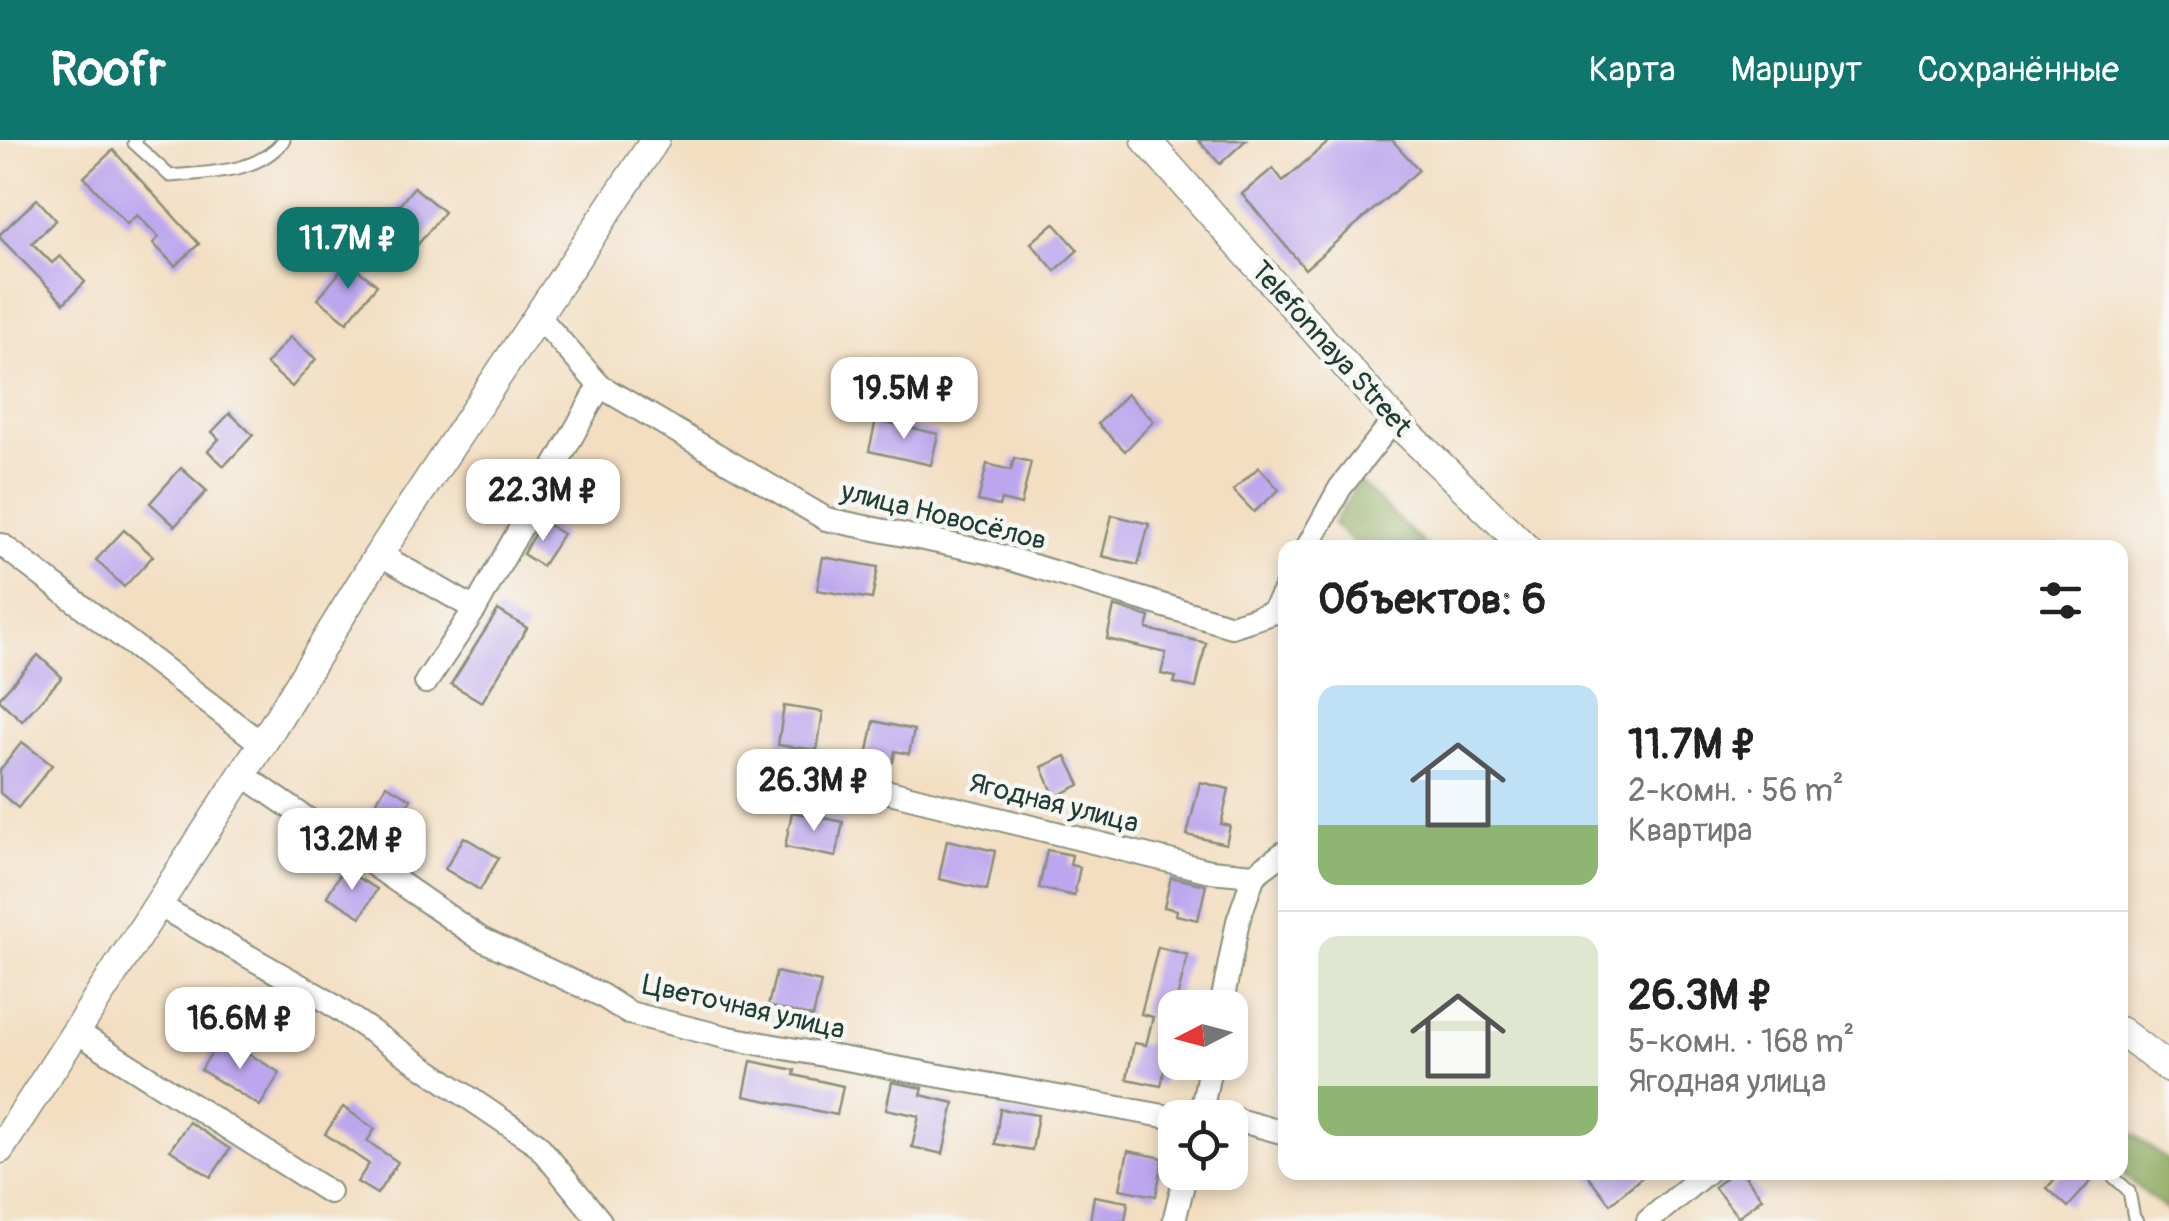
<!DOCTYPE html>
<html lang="ru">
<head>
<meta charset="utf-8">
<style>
	:root { --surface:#fff; --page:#f6f6f6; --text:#222; --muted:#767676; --line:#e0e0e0; --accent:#0f766e }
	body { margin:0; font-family:Pangolin,sans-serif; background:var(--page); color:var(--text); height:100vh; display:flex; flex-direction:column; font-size:38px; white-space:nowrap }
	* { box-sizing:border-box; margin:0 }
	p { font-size:32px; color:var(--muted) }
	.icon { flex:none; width:55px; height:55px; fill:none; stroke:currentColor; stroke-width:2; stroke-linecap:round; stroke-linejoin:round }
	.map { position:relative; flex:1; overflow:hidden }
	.sheet { position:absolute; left:1278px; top:400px; width:850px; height:640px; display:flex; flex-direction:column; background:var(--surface); border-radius:20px; box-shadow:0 5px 15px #0003 }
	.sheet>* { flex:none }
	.needle { width:65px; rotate:264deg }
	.tools { position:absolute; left:1158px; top:850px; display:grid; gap:20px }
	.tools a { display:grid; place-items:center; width:90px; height:90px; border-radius:20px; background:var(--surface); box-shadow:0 5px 15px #0003; font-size:50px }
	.price { position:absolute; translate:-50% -85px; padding:0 22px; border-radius:20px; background:#fff; color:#222; font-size:32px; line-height:65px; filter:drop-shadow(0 2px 5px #0008) }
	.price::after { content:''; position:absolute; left:50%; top:60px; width:30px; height:22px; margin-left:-15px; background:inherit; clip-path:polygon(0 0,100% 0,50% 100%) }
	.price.selected { background:var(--accent); color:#fff }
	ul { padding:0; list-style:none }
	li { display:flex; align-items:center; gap:30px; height:250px; padding:0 40px }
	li+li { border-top:2px solid var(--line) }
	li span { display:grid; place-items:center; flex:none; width:280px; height:200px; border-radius:20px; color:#555 }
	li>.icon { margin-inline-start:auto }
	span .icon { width:120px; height:120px; fill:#fffc; stroke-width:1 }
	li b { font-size:42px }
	h2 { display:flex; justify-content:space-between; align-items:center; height:120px; padding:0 40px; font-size:42px }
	header { display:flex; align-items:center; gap:60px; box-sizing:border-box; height:140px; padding:0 50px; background:var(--accent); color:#fff }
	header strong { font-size:48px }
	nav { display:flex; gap:55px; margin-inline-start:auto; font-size:35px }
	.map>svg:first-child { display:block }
	.forest { fill:#8ba75a; stroke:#557247; stroke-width:2.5 }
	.building { fill:#bca6ee }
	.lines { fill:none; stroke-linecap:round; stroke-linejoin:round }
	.service-casing { stroke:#898e7a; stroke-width:15 }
	.minor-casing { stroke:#898e7a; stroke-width:26 }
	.tertiary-casing { stroke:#898e7a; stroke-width:31 }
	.service { stroke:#fff; stroke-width:11 }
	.minor { stroke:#fff; stroke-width:22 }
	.tertiary { stroke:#fff; stroke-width:28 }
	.labels { text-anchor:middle; stroke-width:9; stroke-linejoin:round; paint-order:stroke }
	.street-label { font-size:28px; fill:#1f3d34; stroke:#f6f6f2 }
</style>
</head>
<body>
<header>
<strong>Roofr</strong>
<nav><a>Карта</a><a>Маршрут</a><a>Сохранённые</a></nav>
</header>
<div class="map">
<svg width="2169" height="1081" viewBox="0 0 2169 1081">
	<rect width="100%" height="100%" fill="#f6f6f2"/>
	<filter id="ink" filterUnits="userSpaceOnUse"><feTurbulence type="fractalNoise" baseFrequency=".01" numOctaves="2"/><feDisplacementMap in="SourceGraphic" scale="20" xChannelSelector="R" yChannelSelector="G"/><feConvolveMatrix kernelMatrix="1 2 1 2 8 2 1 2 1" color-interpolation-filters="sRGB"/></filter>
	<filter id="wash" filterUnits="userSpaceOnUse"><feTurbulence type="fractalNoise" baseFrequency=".0048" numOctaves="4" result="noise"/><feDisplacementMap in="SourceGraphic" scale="40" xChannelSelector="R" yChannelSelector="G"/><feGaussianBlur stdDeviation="2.25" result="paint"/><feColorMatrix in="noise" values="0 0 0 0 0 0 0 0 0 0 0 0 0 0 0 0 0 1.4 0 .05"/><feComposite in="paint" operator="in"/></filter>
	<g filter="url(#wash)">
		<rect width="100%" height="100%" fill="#f3dec1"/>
		<g class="forest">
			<polygon points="1359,342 1427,407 1358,407 1333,384"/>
			<polygon points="2120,983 2169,1022 2169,1072 2120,1032"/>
		</g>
		<g id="blocks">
			<g class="building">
				<polygon points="1198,0 1246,0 1220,24"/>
				<polygon points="1331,0 1392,0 1419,30 1305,129 1242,54 1273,28 1283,41"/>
				<polygon points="113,10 199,104 175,126 153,103 159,97 137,75 127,84 84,37"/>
				<polygon points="414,47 444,72 415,108 408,103 402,111 378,92"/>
				<polygon points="37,59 56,80 32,103 52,123 60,116 85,142 64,163 0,98 0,94"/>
				<polygon points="1054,83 1078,110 1055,131 1031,103"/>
				<polygon points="348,122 377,145 347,182 318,159"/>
				<polygon points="290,197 316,219 292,247 266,224"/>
				<polygon points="1127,254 1154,281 1125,311 1098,284"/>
				<polygon points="230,273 253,295 224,326 208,311 219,299 212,292"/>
				<polygon points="876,280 938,294 931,325 869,311"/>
				<polygon points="1014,318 1031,322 1021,365 1001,360 999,366 978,361 987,324 1011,330"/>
				<polygon points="1259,327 1279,350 1254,372 1233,350"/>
				<polygon points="181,328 207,351 175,386 150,363"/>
				<polygon points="1112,375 1149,384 1138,425 1102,416"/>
				<polygon points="542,381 563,394 542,426 523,414"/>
				<polygon points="124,390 153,416 124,447 96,420"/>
				<polygon points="823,417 878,427 872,459 817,450"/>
				<polygon points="1114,466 1150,477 1147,489 1206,503 1196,548 1174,543 1176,537 1161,534 1166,513 1107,499"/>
				<polygon points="498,470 527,488 482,562 451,544"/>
				<polygon points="38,515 62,537 22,581 0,561 0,557"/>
				<polygon points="784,566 823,572 817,610 778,605"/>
				<polygon points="874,581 914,590 909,614 895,611 893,622 867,616"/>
				<polygon points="22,602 52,625 18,668 0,653 0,630"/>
				<polygon points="1066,616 1080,645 1055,657 1042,627"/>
				<polygon points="1200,642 1229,649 1221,684 1230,686 1226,704 1187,695"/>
				<polygon points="386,645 411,659 391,693 366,679"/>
				<polygon points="792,672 843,682 836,717 785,707"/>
				<polygon points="464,697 499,718 480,750 445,729"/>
				<polygon points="947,700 995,711 987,750 939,739"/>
				<polygon points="1047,710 1072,715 1070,725 1080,727 1074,756 1039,748"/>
				<polygon points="343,729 377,749 361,777 327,756"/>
				<polygon points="1171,737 1206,745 1198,780 1176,775 1177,770 1164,767"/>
				<polygon points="1158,807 1188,815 1175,866 1175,900 1171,898 1161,946 1127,939 1134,903 1146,905 1153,877 1141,874"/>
				<polygon points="776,832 821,842 813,877 768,866"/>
				<polygon points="221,897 280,933 260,966 201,930"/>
				<polygon points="751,921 795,930 794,935 843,946 837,975 744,956"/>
				<polygon points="892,942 923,948 921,955 954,963 943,1014 912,1007 919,976 886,969"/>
				<polygon points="343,967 375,989 367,1001 398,1022 377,1054 357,1042 369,1024 325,994"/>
				<polygon points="1000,969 1038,975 1032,1010 995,1004"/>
				<polygon points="189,982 230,1009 211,1037 170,1010"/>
				<polygon points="1128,1011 1163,1018 1156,1056 1120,1049"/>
				<polygon points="1585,1032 1648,1032 1610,1064"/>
				<polygon points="1732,1032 1742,1032 1762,1058 1738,1077 1714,1047"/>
				<polygon points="2061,1032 2084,1032 2092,1040 2068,1067 2047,1048"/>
				<polygon points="1094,1056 1128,1062 1125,1081 1090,1081"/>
			</g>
		</g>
	</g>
	<g filter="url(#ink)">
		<use href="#blocks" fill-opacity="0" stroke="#898e7a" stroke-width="2.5"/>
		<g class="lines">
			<g class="service-casing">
				<g id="service">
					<path d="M 136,0 L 134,3 L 170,36 C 211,32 257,34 284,0"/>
					<polyline points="2108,1032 2129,1051 2134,1078 2137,1081"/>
				</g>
			</g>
			<g class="minor-casing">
				<g id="minor">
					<polyline points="600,246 826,379 987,412 1231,486 1272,473 1285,449"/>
					<polyline points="2,405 262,604"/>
					<polyline points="1307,408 1340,348 1394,280"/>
					<polyline points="379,414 475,469"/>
					<polyline points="426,542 475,469 600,246 539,177"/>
					<polyline points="242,634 481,799 601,855 629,873 729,898 1175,978"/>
					<polyline points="841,640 1210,731 1254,735"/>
					<polyline points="1254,735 1285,712"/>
					<polyline points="158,765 322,858 537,1004 600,1081"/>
					<polyline points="1221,868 1238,781 1254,735"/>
					<polyline points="77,892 329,1052"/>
					<polyline points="1200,978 1211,922"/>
					<polyline points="1230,978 1285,993"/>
					<polyline points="1174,1081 1186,1032"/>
					<polyline points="1648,1081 1707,1032"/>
				</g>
			</g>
			<g class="tertiary-casing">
				<g id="tertiary">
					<polyline points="1146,0 1394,280 1526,408"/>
					<polyline points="2120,891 2169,928"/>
					<polyline points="0,1009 262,604 379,414 655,0"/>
				</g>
			</g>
			<use href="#service" class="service"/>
			<use href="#minor" class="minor"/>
			<use href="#tertiary" class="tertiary"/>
		</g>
	</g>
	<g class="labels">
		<g class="street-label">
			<text transform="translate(1332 208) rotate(48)" y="10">Telefonnaya Street</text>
			<text transform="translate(944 375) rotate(14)" y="10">улица Новосёлов</text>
			<text transform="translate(1054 662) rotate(14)" y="10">Ягодная улица</text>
			<text transform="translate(744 866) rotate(13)" y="10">Цветочная улица</text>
		</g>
	</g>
</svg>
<div class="tools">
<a><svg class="needle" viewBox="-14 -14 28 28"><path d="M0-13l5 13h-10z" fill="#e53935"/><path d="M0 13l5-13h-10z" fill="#767676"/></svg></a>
<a><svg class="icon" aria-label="locate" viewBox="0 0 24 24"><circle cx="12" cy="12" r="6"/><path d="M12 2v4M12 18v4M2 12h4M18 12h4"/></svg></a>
</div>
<b class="price selected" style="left:348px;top:152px">11.7M ₽</b>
<b class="price" style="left:904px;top:302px">19.5M ₽</b>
<b class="price" style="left:543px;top:404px">22.3M ₽</b>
<b class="price" style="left:814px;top:694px">26.3M ₽</b>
<b class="price" style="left:352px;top:753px">13.2M ₽</b>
<b class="price" style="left:240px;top:932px">16.6M ₽</b>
<section class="sheet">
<h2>Объектов: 6<svg class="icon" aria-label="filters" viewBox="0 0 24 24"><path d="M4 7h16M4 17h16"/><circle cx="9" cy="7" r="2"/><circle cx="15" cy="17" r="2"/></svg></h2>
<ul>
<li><span style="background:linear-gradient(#bfe0f5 70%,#8fb573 0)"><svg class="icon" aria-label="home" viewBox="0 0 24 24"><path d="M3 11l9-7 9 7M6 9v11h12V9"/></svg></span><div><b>11.7M ₽</b><p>2-комн. · 56 m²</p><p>Квартира</p></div></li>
<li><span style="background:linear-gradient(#dfe7d0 75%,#8fb573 0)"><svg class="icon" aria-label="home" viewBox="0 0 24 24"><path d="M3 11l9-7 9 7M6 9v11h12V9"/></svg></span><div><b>26.3M ₽</b><p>5-комн. · 168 m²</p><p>Ягодная улица</p></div></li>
</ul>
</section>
</div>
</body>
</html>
